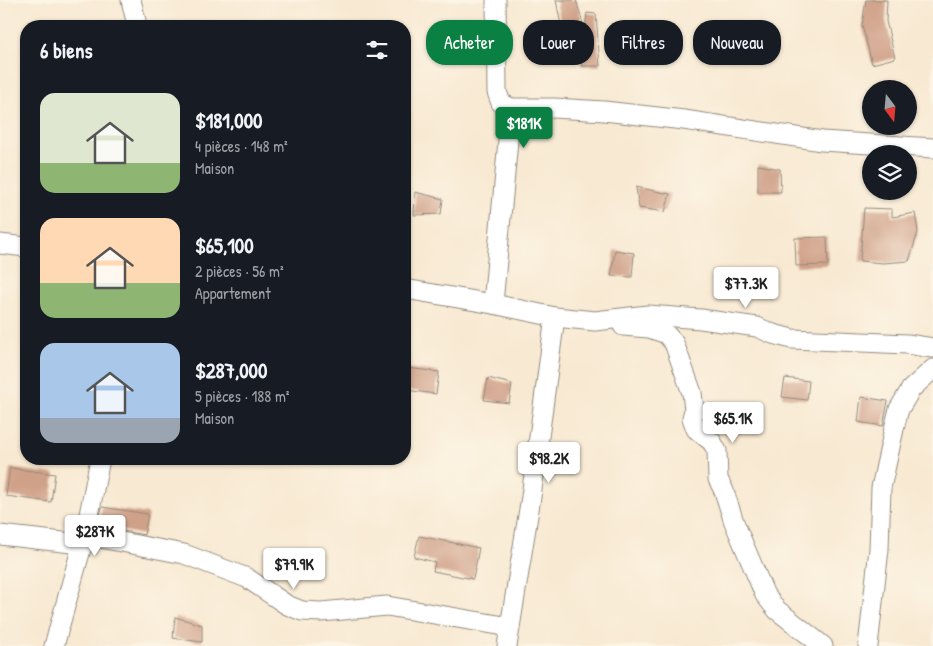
<!DOCTYPE html>
<html lang="fr">
<head>
<meta charset="utf-8">
<style>
	:root { --surface:#171b24; --page:#20242c; --text:#f1f3f6; --muted:#9ea1a6; --accent:#0b8043 }
	body { margin:0; font-family:"Patrick Hand",sans-serif; background:var(--page); color:var(--text); height:100vh; display:flex; flex-direction:column; font-size:19px; white-space:nowrap }
	* { box-sizing:border-box; margin:0 }
	p { font-size:16px; color:var(--muted) }
	.icon { flex:none; width:28px; height:28px; fill:none; stroke:currentColor; stroke-width:2; stroke-linecap:round; stroke-linejoin:round }
	.map { position:relative; flex:1; overflow:hidden }
	.drawer { position:absolute; left:20px; top:20px; width:391px; height:445px; display:flex; flex-direction:column; background:var(--surface); border-radius:20px; box-shadow:0 1px 4px #0004 }
	.drawer>* { flex:none }
	.top-card { position:absolute; left:426px; top:20px; width:431px; height:45px; display:flex; gap:10px }
	.needle { width:32px; rotate:164deg }
	.tools { position:absolute; left:862px; top:80px; display:grid; gap:10px }
	.tools a { display:grid; place-items:center; width:55px; height:55px; border-radius:50%; background:var(--surface); box-shadow:0 1px 4px #0004; font-size:25px }
	.price { position:absolute; translate:-50% -42px; padding:0 11px; border-radius:5px; background:#fff; color:#222; font-size:16px; line-height:32px; filter:drop-shadow(0 1px 2px #0008) }
	.price::after { content:''; position:absolute; left:50%; top:30px; width:15px; height:11px; margin-left:-8px; background:inherit; clip-path:polygon(0 0,100% 0,50% 100%) }
	.price.active { background:var(--accent); color:#fff }
	ul { padding:0; list-style:none }
	li { display:flex; align-items:center; gap:15px; height:125px; padding:0 20px }
	li span { display:grid; place-items:center; flex:none; width:140px; height:100px; border-radius:15px; color:#555 }
	li>.icon { margin-inline-start:auto }
	span .icon { width:60px; height:60px; fill:#fffc; stroke-width:1 }
	li b { font-size:21px }
	h2 { display:flex; justify-content:space-between; align-items:center; height:60px; padding:0 20px; font-size:21px }
	.tag { padding:0 18px; border-radius:20px; background:var(--surface); box-shadow:0 1px 4px #0004; font-size:18px; line-height:45px }
	.tag.active { background:var(--accent); color:#fff }
	.map>svg:first-child { display:block }
	.building { fill:#d0a189 }
	.lines { fill:none; stroke-linecap:round; stroke-linejoin:round }
	.minor-casing { stroke:#928a7e; stroke-width:21 }
	.minor { stroke:#fff; stroke-width:19 }
</style>
</head>
<body>
<div class="map">
<svg width="933" height="646" viewBox="0 0 933 646">
	<rect width="100%" height="100%" fill="#fcf5e5"/>
	<filter id="ink" filterUnits="userSpaceOnUse"><feTurbulence type="fractalNoise" baseFrequency=".02" numOctaves="2"/><feDisplacementMap in="SourceGraphic" scale="10" xChannelSelector="R" yChannelSelector="G"/><feConvolveMatrix kernelMatrix="1 2 1 2 8 2 1 2 1" color-interpolation-filters="sRGB"/></filter>
	<filter id="wash" filterUnits="userSpaceOnUse"><feTurbulence type="fractalNoise" baseFrequency=".0096" numOctaves="4" result="noise"/><feDisplacementMap in="SourceGraphic" scale="20" xChannelSelector="R" yChannelSelector="G"/><feGaussianBlur stdDeviation="1.12" result="paint"/><feColorMatrix in="noise" values="0 0 0 0 0 0 0 0 0 0 0 0 0 0 0 0 0 1.4 0 .05"/><feComposite in="paint" operator="in"/></filter>
	<g filter="url(#wash)">
		<rect width="100%" height="100%" fill="#f8e9d2"/>
		<g id="blocks">
			<g class="building">
				<polygon points="556,0 576,0 583,24 584,38 587,13 596,14 600,66 581,66 583,43 565,45"/>
				<polygon points="866,0 887,0 886,21 895,58 872,64 862,25"/>
				<polygon points="758,165 780,169 781,192 758,192"/>
				<polygon points="636,187 670,194 665,212 639,208"/>
				<polygon points="415,192 443,199 441,214 414,215"/>
				<polygon points="864,208 892,209 892,217 915,213 918,232 909,261 883,263 860,261"/>
				<polygon points="827,237 828,265 796,266 795,238"/>
				<polygon points="615,250 634,253 632,277 611,276"/>
				<polygon points="407,368 439,372 436,394 405,390"/>
				<polygon points="488,378 512,384 509,403 484,400"/>
				<polygon points="785,378 809,381 807,400 782,397"/>
				<polygon points="861,397 888,401 883,426 858,422"/>
				<polygon points="10,468 55,474 51,502 6,496"/>
				<polygon points="102,507 148,514 144,535 98,526"/>
				<polygon points="419,536 479,548 473,579 433,571 435,562 414,557"/>
				<polygon points="175,617 202,625 202,642 173,638"/>
			</g>
		</g>
	</g>
	<g filter="url(#ink)">
		<use href="#blocks" fill-opacity="0" stroke="#928a7e" stroke-width="1"/>
		<g class="lines">
			<g class="minor-casing">
				<g id="minor">
					<polyline points="131,0 136,21 135,26"/>
					<polyline points="511,108 554,108 604,111 684,120 822,141 933,148"/>
					<polyline points="0,244 26,247"/>
					<polyline points="405,289 493,304 555,317 595,321 648,315 701,319 757,327 773,334 792,339 907,344 933,348"/>
					<polyline points="493,304 511,108 501,103 497,92 496,0"/>
					<polyline points="623,326 649,328 661,332 666,334 674,343 692,393 694,410 692,418 696,429 712,442 717,451 718,479 724,491 734,522 765,595 777,610 823,646"/>
					<polyline points="0,535 81,544"/>
					<polyline points="85,535 184,554 247,578 287,605 302,611 321,612 387,606 510,627"/>
					<polyline points="54,646 85,535 100,459"/>
					<polyline points="507,646 531,497 555,317"/>
					<polyline points="868,646 879,549 881,488 894,429 899,409 911,389 933,369"/>
				</g>
			</g>
			<use href="#minor" class="minor"/>
		</g>
	</g>
</svg>
<div class="tools">
<a><svg class="needle" viewBox="-14 -14 28 28"><path d="M0-13l5 13h-10z" fill="#e53935"/><path d="M0 13l5-13h-10z" fill="#9ea1a6"/></svg></a>
<a><svg class="icon" aria-label="layers" viewBox="0 0 24 24"><path d="M12 4l9 5-9 5-9-5zM3 14l9 5 9-5"/></svg></a>
</div>
<b class="price active" style="left:524px;top:149px">$181K</b>
<b class="price" style="left:746px;top:309px">$77.3K</b>
<b class="price" style="left:733px;top:444px">$65.1K</b>
<b class="price" style="left:549px;top:484px">$98.2K</b>
<b class="price" style="left:95px;top:557px">$287K</b>
<b class="price" style="left:294px;top:590px">$79.9K</b>
<div class="top-card">
<a class="tag active">Acheter</a>
<a class="tag">Louer</a>
<a class="tag">Filtres</a>
<a class="tag">Nouveau</a>
</div>
<section class="drawer">
<h2>6 biens<svg class="icon" aria-label="filters" viewBox="0 0 24 24"><path d="M4 7h16M4 17h16"/><circle cx="9" cy="7" r="2"/><circle cx="15" cy="17" r="2"/></svg></h2>
<ul>
<li><span style="background:linear-gradient(#dfe7d0 70%,#8fb573 0)"><svg class="icon" aria-label="home" viewBox="0 0 24 24"><path d="M3 11l9-7 9 7M6 9v11h12V9"/></svg></span><div><b>$181,000</b><p>4 pièces · 148 m²</p><p>Maison</p></div></li>
<li><span style="background:linear-gradient(#ffd9b3 65%,#8fb573 0)"><svg class="icon" aria-label="home" viewBox="0 0 24 24"><path d="M3 11l9-7 9 7M6 9v11h12V9"/></svg></span><div><b>$65,100</b><p>2 pièces · 56 m²</p><p>Appartement</p></div></li>
<li><span style="background:linear-gradient(#a9c7e8 75%,#9aa5b1 0)"><svg class="icon" aria-label="home" viewBox="0 0 24 24"><path d="M3 11l9-7 9 7M6 9v11h12V9"/></svg></span><div><b>$287,000</b><p>5 pièces · 188 m²</p><p>Maison</p></div></li>
</ul>
</section>
</div>
</body>
</html>
